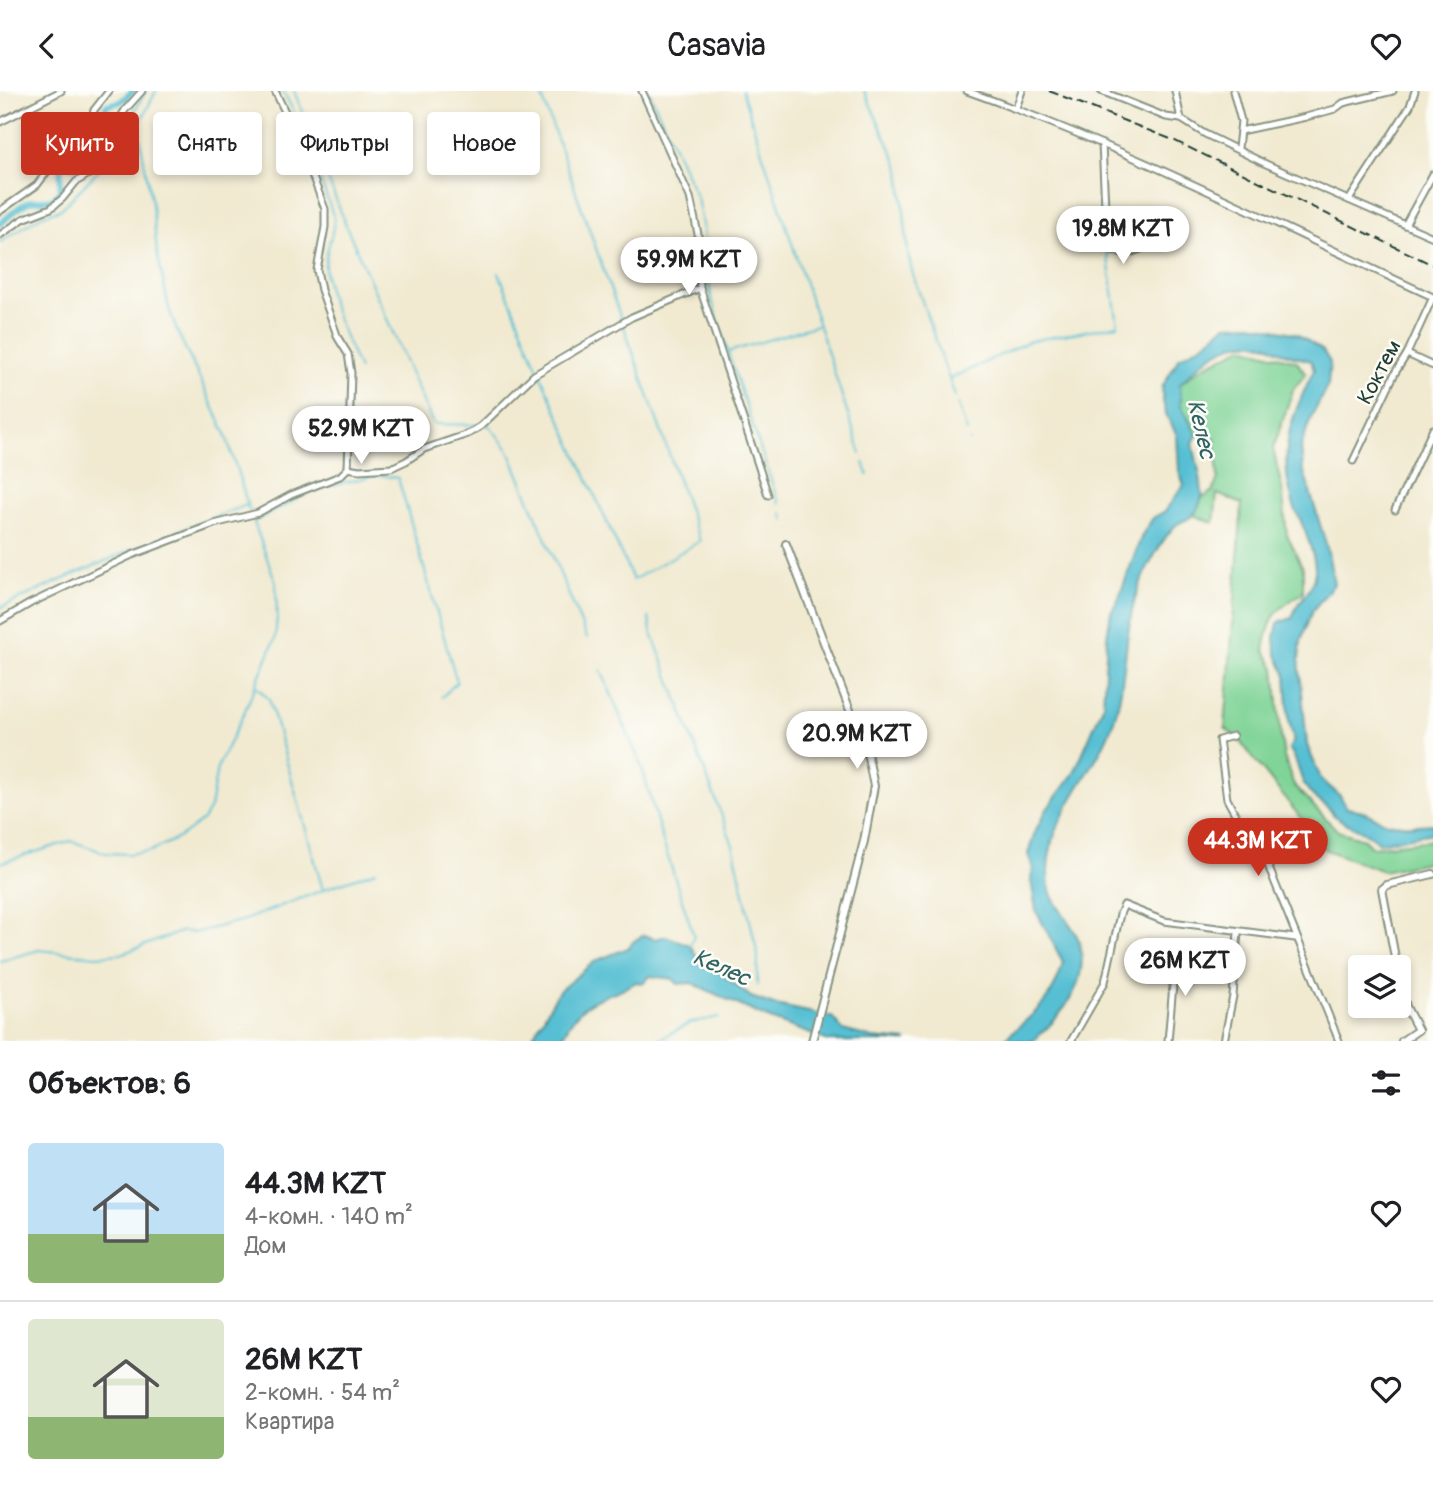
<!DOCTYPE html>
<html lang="ru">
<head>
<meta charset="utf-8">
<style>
	:root { --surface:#fff; --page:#f2f2f2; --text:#202124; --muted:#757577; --line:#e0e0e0; --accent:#c8321e }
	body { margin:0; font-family:Pangolin,sans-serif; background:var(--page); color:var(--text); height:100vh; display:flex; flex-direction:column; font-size:26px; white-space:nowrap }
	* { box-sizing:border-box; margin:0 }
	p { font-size:23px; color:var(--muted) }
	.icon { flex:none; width:38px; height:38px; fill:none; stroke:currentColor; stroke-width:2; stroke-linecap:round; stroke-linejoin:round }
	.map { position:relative; height:950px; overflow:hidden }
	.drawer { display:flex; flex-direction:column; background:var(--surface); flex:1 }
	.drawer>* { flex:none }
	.banner { position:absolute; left:21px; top:21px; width:700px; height:63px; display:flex; gap:14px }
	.controls { position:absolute; left:1348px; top:864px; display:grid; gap:14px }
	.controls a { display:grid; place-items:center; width:63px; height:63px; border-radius:7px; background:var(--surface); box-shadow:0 4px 10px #0003; font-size:35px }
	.price { position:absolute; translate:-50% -60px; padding:0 16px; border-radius:24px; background:#fff; color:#222; font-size:23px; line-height:46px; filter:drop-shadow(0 2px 4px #0008) }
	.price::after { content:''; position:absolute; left:50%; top:42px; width:21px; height:16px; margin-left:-10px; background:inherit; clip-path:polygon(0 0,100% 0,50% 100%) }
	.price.active { background:var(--accent); color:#fff }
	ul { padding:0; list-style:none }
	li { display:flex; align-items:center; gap:21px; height:175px; padding:0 28px }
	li+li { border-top:2px solid var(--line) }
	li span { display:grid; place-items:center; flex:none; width:196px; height:140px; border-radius:7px; color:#555 }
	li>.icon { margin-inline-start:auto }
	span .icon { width:84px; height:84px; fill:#fffc; stroke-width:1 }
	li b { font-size:30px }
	h2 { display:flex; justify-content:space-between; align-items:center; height:84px; padding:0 28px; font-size:30px }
	.pill { padding:0 24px; border-radius:7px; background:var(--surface); box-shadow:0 4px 10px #0003; font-size:24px; line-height:63px }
	.pill.active { background:var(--accent); color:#fff }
	header { display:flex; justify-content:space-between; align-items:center; height:91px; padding:0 28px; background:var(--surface); font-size:32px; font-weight:600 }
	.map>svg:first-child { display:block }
	.green { fill:#80d498; stroke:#508866; stroke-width:2 }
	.water { fill:#56bfd3; stroke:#3a7e84; stroke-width:2 }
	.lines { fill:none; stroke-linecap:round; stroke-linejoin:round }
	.stream { stroke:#56bfd3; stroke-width:2 }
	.canal { stroke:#56bfd3; stroke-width:6 }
	.minor-casing { stroke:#889482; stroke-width:9 }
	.tertiary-casing { stroke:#889482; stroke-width:10 }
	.minor { stroke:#fff; stroke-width:5 }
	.tertiary { stroke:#fff; stroke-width:6 }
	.rail { stroke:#1f3d34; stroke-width:2; stroke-dasharray:10 5; stroke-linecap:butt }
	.labels { text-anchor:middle; stroke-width:5; stroke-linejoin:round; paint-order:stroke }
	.street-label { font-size:21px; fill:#1f3d34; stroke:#fdfcf7 }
	.water-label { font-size:23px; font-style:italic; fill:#306464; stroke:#fdfcf7 }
</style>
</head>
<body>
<header><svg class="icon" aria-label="back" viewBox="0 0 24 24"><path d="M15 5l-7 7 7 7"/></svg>Casavia<svg class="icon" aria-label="heart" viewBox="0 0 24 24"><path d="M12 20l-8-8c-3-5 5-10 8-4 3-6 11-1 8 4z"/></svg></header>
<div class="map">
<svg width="1433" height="950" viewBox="0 0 1433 950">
	<rect width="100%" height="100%" fill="#fdfcf7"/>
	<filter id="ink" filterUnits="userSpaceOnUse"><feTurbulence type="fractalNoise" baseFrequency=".0143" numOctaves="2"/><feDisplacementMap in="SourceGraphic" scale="14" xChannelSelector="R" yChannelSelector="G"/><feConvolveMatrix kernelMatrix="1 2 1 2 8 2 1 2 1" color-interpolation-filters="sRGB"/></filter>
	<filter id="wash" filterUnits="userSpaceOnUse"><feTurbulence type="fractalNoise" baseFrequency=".00686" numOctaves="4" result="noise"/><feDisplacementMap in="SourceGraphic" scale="28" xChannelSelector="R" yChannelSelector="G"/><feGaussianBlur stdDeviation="1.57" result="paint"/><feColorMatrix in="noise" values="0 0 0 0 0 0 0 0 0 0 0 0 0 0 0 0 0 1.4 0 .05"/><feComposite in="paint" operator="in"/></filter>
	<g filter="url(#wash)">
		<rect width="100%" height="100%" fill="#f1ead1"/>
		<path class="green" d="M 1243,256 L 1296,270 L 1306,282 L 1293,299 L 1273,358 L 1282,397 L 1287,444 L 1303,477 L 1303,502 C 1273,519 1270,527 1264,559 L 1275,577 L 1281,646 L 1284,666 L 1294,695 L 1338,740 L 1364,748 L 1372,756 L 1433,749 L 1433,770 L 1383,780 L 1326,759 L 1239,649 L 1225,637 L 1242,413 L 1217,403 L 1214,432 L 1193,424 L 1202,407 L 1213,400 L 1218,387 L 1215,347 L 1197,344 L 1181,315 L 1180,293 L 1199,278 Z"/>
		<g class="water">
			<path d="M 1252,233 L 1297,243 L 1322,259 L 1330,271 L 1328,294 L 1311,327 L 1301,355 L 1303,378 L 1327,456 L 1334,493 L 1312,520 L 1301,550 L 1299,569 L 1307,654 L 1321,688 L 1340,705 L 1347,717 C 1362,717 1374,728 1388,732 C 1403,736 1419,734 1433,733 L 1433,742 L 1379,752 C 1367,740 1351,736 1337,727 C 1331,723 1334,724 1330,719 C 1325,713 1318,710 1313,705 C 1297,689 1301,673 1289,657 L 1293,652 L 1293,645 L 1289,630 L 1286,584 L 1276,562 L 1275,546 L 1278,532 L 1292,527 C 1297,508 1313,502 1315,480 C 1316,467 1304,436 1298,424 C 1294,419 1293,410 1291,404 C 1278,356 1293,322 1314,279 L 1311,270 C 1300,267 1290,264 1279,260 C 1274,258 1271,254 1265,253 C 1229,245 1203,268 1180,293 L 1181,315 L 1197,344 L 1193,352 C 1196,369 1202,388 1202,405 C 1201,410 1197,421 1193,424 C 1189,429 1180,430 1175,435 C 1163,447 1152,468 1144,484 C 1122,530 1129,582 1114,629 C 1099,675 1062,710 1051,757 C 1047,772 1046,796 1054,809 C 1061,823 1074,835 1079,850 C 1091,891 1062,925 1033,950 L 1002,950 C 1031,925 1054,911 1063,871 L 1036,820 L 1031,788 L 1033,777 L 1028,763 L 1035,741 L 1047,718 L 1074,682 L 1103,615 L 1107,545 L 1111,521 L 1118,509 L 1142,444 L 1153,427 L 1165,420 L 1184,394 L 1179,380 L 1177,344 L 1167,326 L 1163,310 L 1162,296 L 1179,267 L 1206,251 L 1226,234 Z"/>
			<path d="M 644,844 L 654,848 L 666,845 L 690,854 L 703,876 L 713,876 L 751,906 L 771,913 L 832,926 L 843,939 L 873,947 L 907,950 L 829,950 L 765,926 L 692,892 L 678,893 L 673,888 L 650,885 L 644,892 L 636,891 C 621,901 600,904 586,915 C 574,924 567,937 560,950 L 530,950 L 559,900 L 595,870 L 628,857 L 634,850 Z"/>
		</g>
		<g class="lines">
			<g class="stream">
				<polyline points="156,0 140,32 140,47 152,113 157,161 169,218 177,240 225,341 250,421"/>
				<path d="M 283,0 L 301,35 L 334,127 C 334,144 325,159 325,175 C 324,204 348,251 359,279"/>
				<polyline points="294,0 347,137 433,333 477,334"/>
				<polyline points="540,0 700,450 633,489 540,283"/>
				<polyline points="649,0 697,107 703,138 711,206 728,261 817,234"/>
				<polyline points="742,0 861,363"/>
				<polyline points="864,0 900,78 908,163 913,184 955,305"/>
				<polyline points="0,151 41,125 61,118 102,76 146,0"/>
				<polyline points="499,182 538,278"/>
				<polyline points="728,262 779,413"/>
				<polyline points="950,288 1030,250 1118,234 1102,128"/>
				<polyline points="958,313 967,341"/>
				<polyline points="486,334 490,335 509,360 587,547"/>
				<polyline points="970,350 970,351"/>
				<polyline points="864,371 868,384"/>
				<polyline points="782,422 785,430"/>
				<polyline points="255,430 318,397 379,384 398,387 457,591 442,606"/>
				<path d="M 0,517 C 81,479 162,445 247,414"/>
				<polyline points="649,527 651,540 733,754 758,865 757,895"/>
				<polyline points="601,579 642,677 663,751 694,845 690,855"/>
				<polyline points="0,772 71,750 106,762 128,763 151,760 180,746 203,729 210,717 217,677 244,622 275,548 277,526 276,492 252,426"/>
				<polyline points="324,798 376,780"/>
				<polyline points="0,870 39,859 96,865 121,863 183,840 194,842 244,829 323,799 269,608 256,595"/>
				<polyline points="655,950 691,932 719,926"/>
			</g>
			<path class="canal" d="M 0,133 C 9,126 21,112 32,110 C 41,108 52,112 58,103 C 63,96 59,85 61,76 L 69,74 L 79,78 C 100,71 99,41 103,21 L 107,14 L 120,11 L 133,0"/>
		</g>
	</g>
	<g filter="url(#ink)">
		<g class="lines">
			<g class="minor-casing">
				<g id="minor">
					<polyline points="642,0 690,106 698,143 700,197 768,404"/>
					<path d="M 967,0 C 1128,57 1279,135 1433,206 L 1407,263 L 1395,282 L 1353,370"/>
					<polyline points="1101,0 1166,26 1181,28 1205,43 1266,73 1433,146"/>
					<polyline points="1175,0 1181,28"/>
					<polyline points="1233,0 1241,30 1238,57"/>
					<polyline points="1016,17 1022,0"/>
					<polyline points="0,31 61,0"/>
					<polyline points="1240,40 1306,26 1335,18 1343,12 1393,0"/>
					<polyline points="1102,53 1105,116 1114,160 1126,163 1141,158 1143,127"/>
					<polyline points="1349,109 1410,15 1415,0"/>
					<polyline points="1105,116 1118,123"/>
					<polyline points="0,120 37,94 55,70 82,59 87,51 94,19 109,0"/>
					<polyline points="1405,134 1433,83"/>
					<polyline points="0,144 23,128 51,117 63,107 76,91 89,83 102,66 113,39 125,19 142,0"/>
					<polyline points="1407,263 1433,275"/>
					<polyline points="348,377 359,379 391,377 406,370 424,358 468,343 481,335 534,284 632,226 700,197"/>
					<polyline points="1395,419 1433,338"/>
					<polyline points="0,530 31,512 132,464 214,433 258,422 291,404 340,385 348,377 351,282 348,263 338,247 321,199 317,179 325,136 325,118 299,50 275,0"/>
					<polyline points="1233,645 1219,649 1227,708 1240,732 1267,772 1339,950"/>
					<polyline points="1071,950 1105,891 1120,823 1124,814 1164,830 1295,847"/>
					<polyline points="1168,950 1176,861"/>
					<polyline points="1224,950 1233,905 1238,841"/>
				</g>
			</g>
			<g class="tertiary-casing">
				<g id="tertiary">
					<polyline points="786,453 868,666 874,695 864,750 812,950"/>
					<polyline points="1397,877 1382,798 1387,794 1433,783"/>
					<polyline points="1398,882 1406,916 1418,939 1402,950"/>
				</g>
			</g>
			<use href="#minor" class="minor"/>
			<use href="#tertiary" class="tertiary"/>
			<polyline class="rail" points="1049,0 1173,49 1433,174"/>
		</g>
	</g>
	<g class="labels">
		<g class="street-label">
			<text transform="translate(1379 281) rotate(-62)" y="7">Коктем</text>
		</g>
		<g class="water-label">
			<text transform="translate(1202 338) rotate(77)" y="8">Келес</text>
			<text transform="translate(722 876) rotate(24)" y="8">Келес</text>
		</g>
	</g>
</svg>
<div class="controls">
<a><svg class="icon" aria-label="layers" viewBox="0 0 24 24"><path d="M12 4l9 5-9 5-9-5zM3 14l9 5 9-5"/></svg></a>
</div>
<b class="price" style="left:1123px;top:175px">19.8M KZT</b>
<b class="price" style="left:689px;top:206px">59.9M KZT</b>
<b class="price" style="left:361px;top:375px">52.9M KZT</b>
<b class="price" style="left:857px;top:680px">20.9M KZT</b>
<b class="price active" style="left:1258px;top:787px">44.3M KZT</b>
<b class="price" style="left:1185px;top:907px">26M KZT</b>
<div class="banner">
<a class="pill active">Купить</a>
<a class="pill">Снять</a>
<a class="pill">Фильтры</a>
<a class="pill">Новое</a>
</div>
</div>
<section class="drawer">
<h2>Объектов: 6<svg class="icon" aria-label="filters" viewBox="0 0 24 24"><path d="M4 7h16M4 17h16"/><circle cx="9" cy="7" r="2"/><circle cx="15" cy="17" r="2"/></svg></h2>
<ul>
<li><span style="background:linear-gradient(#bfe0f5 65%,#8fb573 0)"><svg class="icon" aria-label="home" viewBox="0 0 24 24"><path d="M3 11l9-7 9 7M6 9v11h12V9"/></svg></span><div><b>44.3M KZT</b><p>4-комн. · 140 m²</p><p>Дом</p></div><svg class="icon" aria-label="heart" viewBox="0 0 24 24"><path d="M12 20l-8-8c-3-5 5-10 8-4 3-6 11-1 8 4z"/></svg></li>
<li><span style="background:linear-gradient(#dfe7d0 70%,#8fb573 0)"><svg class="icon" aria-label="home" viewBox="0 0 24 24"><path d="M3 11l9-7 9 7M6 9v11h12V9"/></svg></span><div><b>26M KZT</b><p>2-комн. · 54 m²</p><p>Квартира</p></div><svg class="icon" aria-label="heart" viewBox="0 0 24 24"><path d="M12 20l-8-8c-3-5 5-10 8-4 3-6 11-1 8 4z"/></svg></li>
</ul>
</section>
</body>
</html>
